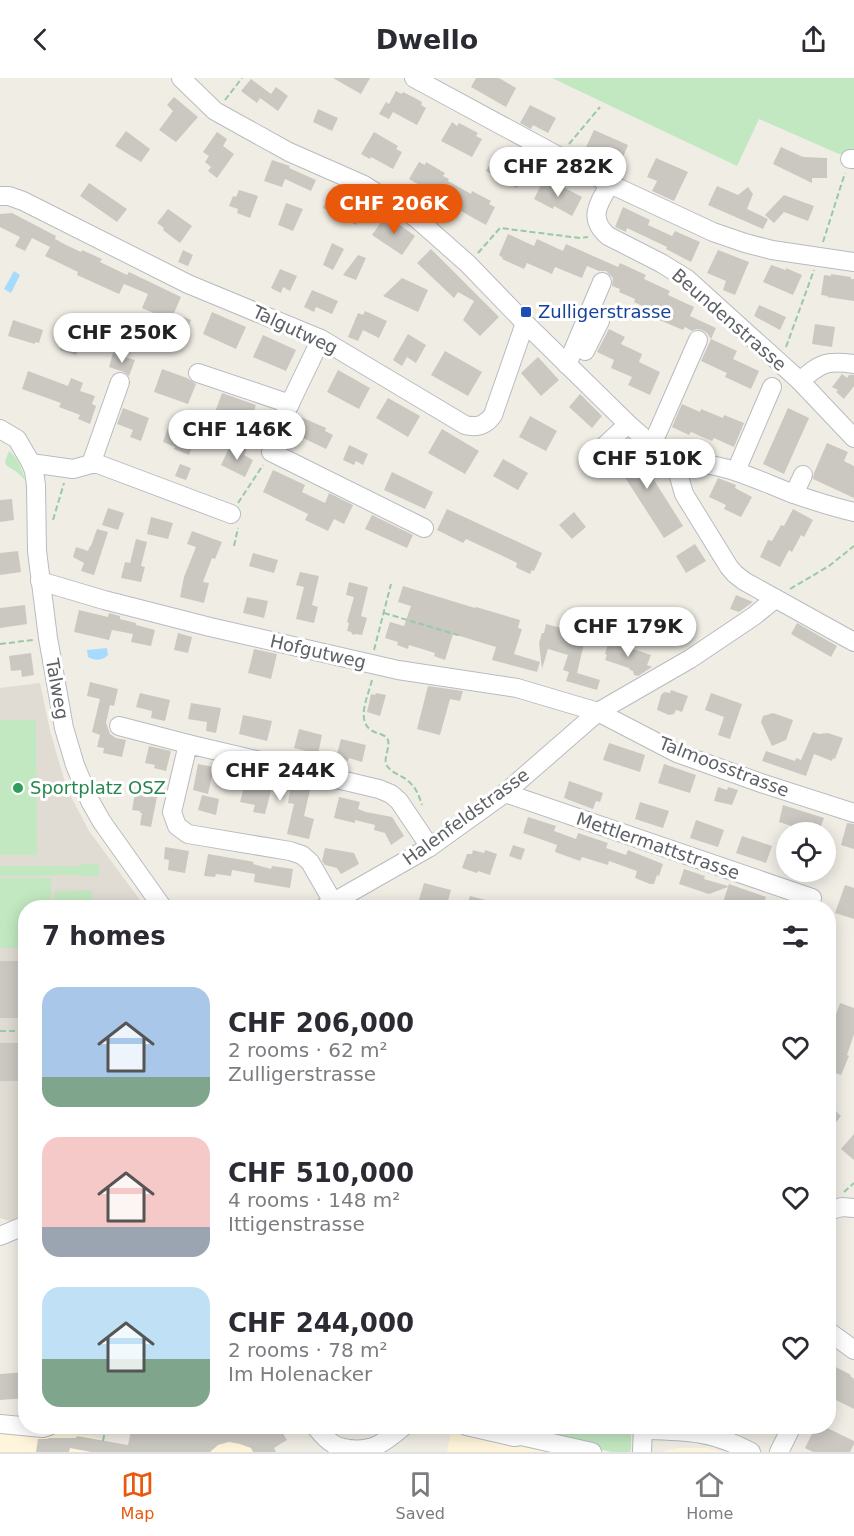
<!DOCTYPE html>
<html lang="en">
<head>
<meta charset="utf-8">
<style>
	:root { --surface:#fff; --page:#f2f2f3; --text:#2b2b33; --muted:#7c7c81; --line:#e1e1e2; --accent:#ea580c }
	body { margin:0; font-family:"DejaVu Sans",sans-serif; background:var(--page); color:var(--text); height:100vh; display:flex; flex-direction:column; font-size:22px; white-space:nowrap }
	* { box-sizing:border-box; margin:0 }
	p { font-size:20px; color:var(--muted) }
	.icon { flex:none; width:33px; height:33px; fill:none; stroke:currentColor; stroke-width:2; stroke-linecap:round; stroke-linejoin:round }
	.map { position:relative; flex:1; overflow:hidden }
	.sheet { position:absolute; left:18px; top:822px; width:818px; height:534px; display:flex; flex-direction:column; background:var(--surface); border-radius:24px; box-shadow:0 3px 15px #0003 }
	.sheet>* { flex:none }
	.tools { position:absolute; left:776px; top:744px; display:grid; gap:12px }
	.tools a { display:grid; place-items:center; width:60px; height:60px; border-radius:50%; background:var(--surface); box-shadow:0 3px 15px #0003; font-size:30px }
	.price { position:absolute; translate:-50% -51px; padding:0 14px; border-radius:21px; background:#fff; color:#222; font-size:20px; line-height:39px; filter:drop-shadow(0 2px 3px #0008) }
	.price::after { content:''; position:absolute; left:50%; top:36px; width:18px; height:14px; margin-left:-9px; background:inherit; clip-path:polygon(0 0,100% 0,50% 100%) }
	.price.selected { background:var(--accent); color:#fff }
	ul { padding:0; list-style:none }
	li { display:flex; align-items:center; gap:18px; height:150px; padding:0 24px }
	li span { display:grid; place-items:center; flex:none; width:168px; height:120px; border-radius:18px; color:#555 }
	li>.icon { margin-inline-start:auto }
	span .icon { width:72px; height:72px; fill:#fffc; stroke-width:1 }
	li b { font-size:26px }
	h2 { display:flex; justify-content:space-between; align-items:center; height:72px; padding:0 24px; font-size:26px }
	header { display:flex; justify-content:space-between; align-items:center; height:78px; padding:0 24px; background:var(--surface); font-size:27px; font-weight:700 }
	.menu { display:flex; justify-content:space-around; align-items:center; height:84px; border-top:2px solid var(--line); background:var(--surface); font-size:16px; color:var(--muted) }
	.menu a { display:grid; justify-items:center; gap:3px }
	.menu .selected { color:var(--accent) }
	.map>svg:first-child { display:block }
	.commercial { fill:#fff5db }
	.education { fill:#e0dcd3 }
	.green { fill:#c2e8c1 }
	.water { fill:#a6dbff }
	.building { fill:#cbc8c2 }
	.lines { fill:none; stroke-linecap:round; stroke-linejoin:round }
	.minor-casing { stroke:#b8bbbf; stroke-width:20 }
	.path { stroke:#99c9a6; stroke-width:2; stroke-dasharray:6 3; stroke-linecap:butt }
	.minor { stroke:#fff; stroke-width:18 }
	.transit-dot { fill:#1a4fb4; stroke:#fff; stroke-width:2 }
	.leisure-dot { fill:#2e9e5b; stroke:#fff; stroke-width:2 }
	.labels { text-anchor:middle; stroke-width:6; stroke-linejoin:round; paint-order:stroke }
	.transit-label { font-size:18px; fill:#164399; stroke:#fff; text-anchor:start }
	.street-label { font-size:18px; fill:#5d6166; stroke:#fff }
	.leisure-label { font-size:18px; fill:#27864d; stroke:#fff; text-anchor:start }
</style>
</head>
<body>
<header><svg class="icon" aria-label="back" viewBox="0 0 24 24"><path d="M15 5l-7 7 7 7"/></svg>Dwello<svg class="icon" aria-label="share" viewBox="0 0 24 24"><path d="M12 15V3M7 8l5-5 5 5M5 13v7h14v-7"/></svg></header>
<div class="map">
<svg width="854" height="1374" viewBox="0 0 854 1374">
	<rect width="100%" height="100%" fill="#f0ede5"/>
	<g class="commercial">
		<polygon points="452,1348 485,1349 610,1374 447,1374"/>
		<polygon points="0,1350 92,1358 124,1369 149,1374 0,1374"/>
		<polygon points="224,1356 265,1374 201,1374"/>
		<polygon points="678,1370 707,1370 724,1374 664,1374 667,1372"/>
	</g>
	<polygon class="education" points="40,605 50,653 67,711 89,753 145,829 26,830 26,1141 17,1145 0,1140 0,610"/>
	<g class="green">
		<polygon points="552,0 854,0 854,77 839,76 759,41 737,88"/>
		<path d="M 9,373 C 18,380 22,390 25,402 L 18,395 L 6,387 L 5,383 Z"/>
		<polygon points="0,642 36,642 37,777 0,777"/>
		<polygon points="80,786 99,786 99,798 80,798 79,797 0,798 0,788 79,788"/>
		<polygon points="0,800 51,800 51,829 26,830 25,870 0,870"/>
		<polygon points="92,812 92,829 55,829 55,813"/>
		<polygon points="550,1349 631,1349 631,1371 630,1374 612,1374 547,1360"/>
	</g>
	<g class="water">
		<polygon points="14,193 20,197 11,215 4,211"/>
		<path d="M 107,570 L 108,577 C 102,583 95,583 88,579 L 87,572 Z"/>
	</g>
	<g class="building">
		<polygon points="333,0 370,0 361,16"/>
		<polygon points="476,0 499,0 516,10 506,29 471,9"/>
		<polygon points="251,1 271,16 276,9 288,18 278,33 260,20 257,25 241,13"/>
		<polygon points="396,13 402,16 403,14 413,19 422,24 421,27 426,30 417,47 393,34 389,41 379,36 386,24 389,26"/>
		<polygon points="174,19 198,39 176,64 159,52 173,33 167,27"/>
		<polygon points="530,27 556,40 548,55 533,47 531,51 520,45"/>
		<polygon points="318,31 338,40 332,53 313,44"/>
		<polygon points="452,44 457,48 459,45 478,55 476,58 482,61 472,79 441,63"/>
		<polygon points="594,52 628,67 616,96 582,78"/>
		<polygon points="126,53 150,71 141,84 115,68"/>
		<polygon points="217,54 227,61 223,68 234,76 217,100 208,93 211,89 205,84 209,78 203,74"/>
		<polygon points="374,54 398,68 396,71 402,74 393,91 371,79 370,81 361,76"/>
		<polygon points="781,69 803,79 827,80 827,100 812,100 812,105 773,86"/>
		<polygon points="496,76 502,79 504,76 513,81 522,87 521,90 527,93 517,110 486,93"/>
		<polygon points="656,80 688,94 674,123 652,113 657,103 647,99"/>
		<polygon points="272,82 290,88 289,90 316,102 311,113 285,101 282,109 264,103"/>
		<polygon points="419,84 425,87 426,84 445,95 443,98 449,101 448,103 471,116 472,113 491,123 489,126 495,129 486,147 450,127 451,125 409,101"/>
		<polygon points="543,103 559,111 561,108 582,119 572,138 554,128 553,131 534,121"/>
		<polygon points="89,105 127,131 117,144 80,118"/>
		<polygon points="717,108 738,117 748,109 753,116 747,131 768,141 763,151 708,127"/>
		<polygon points="334,109 366,125 356,147 323,130"/>
		<polygon points="239,112 258,118 250,140 237,135 238,131 229,128 233,118 236,119"/>
		<polygon points="784,117 814,128 808,143 784,134 774,145 765,137"/>
		<polygon points="286,125 303,131 293,153 278,147"/>
		<polygon points="623,129 650,142 648,147 672,158 675,153 700,164 691,184 666,171 667,169 627,150 626,154 615,149"/>
		<polygon points="168,131 192,148 180,165 163,152 164,150 157,145"/>
		<polygon points="12,135 56,158 55,161 68,168 81,174 82,172 102,181 100,184 127,197 129,194 181,219 174,235 191,242 186,254 156,240 158,237 142,230 148,216 124,206 119,216 77,197 78,194 45,178 50,169 32,160 25,173 15,168 20,159 0,149 0,136"/>
		<polygon points="386,137 415,158 402,177 372,157"/>
		<polygon points="508,156 534,168 537,161 563,173 566,166 618,189 620,185 646,197 644,201 670,213 668,217 694,229 690,238 716,250 711,261 707,255 702,252 697,251 692,253 685,249 683,252 657,241 659,236 634,224 635,221 619,214 620,211 612,208 613,200 606,193 599,193 587,188 582,200 555,189 552,196 527,185 524,191 502,181 503,180 499,177"/>
		<polygon points="332,165 344,171 333,192 323,187"/>
		<polygon points="431,171 499,239 480,258 463,242 474,223 458,214 454,220 417,185"/>
		<polygon points="183,172 193,177 188,188 178,184"/>
		<polygon points="718,172 749,184 735,217 723,212 726,203 707,195"/>
		<polygon points="358,177 366,180 356,202 343,197"/>
		<polygon points="771,187 786,192 786,190 802,197 793,217 763,204"/>
		<polygon points="280,191 297,198 290,213 283,209 281,215 271,210"/>
		<polygon points="831,196 851,199 851,201 854,201 854,223 827,219 828,218 821,217 824,197 831,198"/>
		<polygon points="402,200 428,212 418,234 383,218"/>
		<polygon points="312,212 338,223 332,236 316,229 314,234 304,229"/>
		<polygon points="759,227 786,239 780,252 754,238"/>
		<polygon points="365,233 387,243 379,260 363,252 358,263 348,259 358,235 363,237"/>
		<polygon points="212,234 246,249 236,271 203,256"/>
		<polygon points="13,242 43,252 39,265 35,264 35,266 8,258"/>
		<polygon points="815,246 835,249 832,269 812,266"/>
		<polygon points="609,251 625,259 621,266 642,276 639,284 660,294 650,317 628,307 632,299 611,290 614,282 597,274"/>
		<polygon points="408,256 426,267 416,285 407,279 402,288 393,282"/>
		<polygon points="263,257 296,272 286,293 253,279"/>
		<polygon points="65,258 80,263 76,277 60,272"/>
		<polygon points="711,261 737,273 733,281 759,293 751,311 725,299 727,295 701,283"/>
		<polygon points="445,273 482,294 468,318 431,297"/>
		<polygon points="113,275 135,282 129,298 124,294 109,289"/>
		<polygon points="538,279 559,302 541,318 521,295"/>
		<polygon points="162,291 187,300 196,306 188,326 154,314"/>
		<polygon points="338,292 370,310 359,331 327,314"/>
		<polygon points="28,293 68,308 71,300 83,305 80,313 95,318 92,326 96,328 90,346 78,341 80,337 59,329 61,325 22,311"/>
		<polygon points="842,296 847,300 849,297 854,297 854,308 844,321 836,314 838,312 832,309"/>
		<polygon points="222,315 256,327 248,349 214,337"/>
		<polygon points="580,316 602,338 592,350 569,329"/>
		<polygon points="388,320 420,338 408,359 376,340"/>
		<polygon points="682,326 700,334 701,331 723,340 724,337 744,345 734,369 714,360 712,363 691,354 689,357 672,349"/>
		<polygon points="123,330 149,340 141,363 130,359 133,352 117,346"/>
		<polygon points="788,330 809,340 784,396 763,386"/>
		<polygon points="530,338 557,353 546,373 519,359"/>
		<polygon points="301,339 326,350 325,353 333,357 326,371 301,359 303,354 295,350"/>
		<polygon points="169,347 197,356 189,377 174,371 175,369 163,364"/>
		<polygon points="442,351 479,373 465,396 428,375"/>
		<polygon points="628,361 683,448 664,460 617,387 620,385 614,375"/>
		<polygon points="827,365 848,374 844,383 854,388 854,420 813,401 814,395"/>
		<polygon points="237,366 247,371 244,377 253,382 245,399 221,387 229,370 234,372"/>
		<polygon points="349,367 368,376 363,387 356,383 354,387 343,382"/>
		<polygon points="503,381 528,395 518,412 493,398"/>
		<polygon points="180,386 191,390 186,402 175,398"/>
		<polygon points="273,392 305,407 302,414 325,425 329,415 353,427 344,446 334,441 328,453 305,442 308,436 263,414"/>
		<polygon points="392,394 433,414 425,431 384,412"/>
		<polygon points="718,400 736,407 735,410 752,419 741,439 724,431 726,427 709,419"/>
		<polygon points="12,421 14,442 0,444 0,422"/>
		<polygon points="108,430 124,435 118,452 102,447"/>
		<polygon points="447,431 542,475 534,493 532,492 530,496 517,490 516,489 517,485 505,479 466,461 463,465 437,452"/>
		<polygon points="793,431 813,442 804,459 801,457 792,474 789,472 780,489 760,479 768,462 772,463 781,447 784,448"/>
		<polygon points="574,434 586,449 572,461 559,447"/>
		<polygon points="372,437 413,457 407,470 365,451"/>
		<polygon points="151,439 173,445 168,461 147,456"/>
		<polygon points="97,451 108,454 94,497 81,493 84,485 73,479 76,469 88,473 90,468 91,468"/>
		<polygon points="192,453 222,464 215,481 212,480 203,504 209,505 204,525 180,519 184,499 196,469 187,466"/>
		<polygon points="136,461 147,464 141,488 145,489 141,504 121,500 125,484 130,485"/>
		<polygon points="695,466 706,483 686,495 676,478"/>
		<polygon points="18,473 21,494 0,497 0,475"/>
		<polygon points="253,475 278,482 274,495 249,488"/>
		<polygon points="300,494 319,498 312,527 318,529 314,545 296,541 304,509 296,507"/>
		<polygon points="349,504 368,509 361,538 367,540 362,557 356,556 353,557 351,554 347,553 349,545 347,544 354,519 346,517"/>
		<polygon points="403,508 475,530 476,529 520,542 518,550 522,551 514,576 540,584 537,594 492,582 496,569 453,556 445,582 434,578 435,575 409,567 408,571 397,567 398,564 385,560 390,544 404,548 411,528 398,524"/>
		<polygon points="736,517 753,524 739,534 730,531"/>
		<polygon points="247,519 268,523 264,540 243,535"/>
		<polygon points="25,527 27,546 0,550 0,530"/>
		<polygon points="79,532 108,539 109,535 120,538 120,541 136,545 136,547 155,552 151,568 131,564 133,556 112,552 109,562 74,554"/>
		<polygon points="797,545 837,568 831,579 791,556"/>
		<polygon points="546,546 572,553 573,551 582,554 582,556 586,557 577,595 600,602 597,612 566,603 569,594 563,592 568,577 548,571 542,591 539,565 542,555 544,555"/>
		<polygon points="178,555 192,559 188,575 174,572"/>
		<polygon points="609,563 651,577 647,587 652,589 638,598 634,597 633,593 630,592 629,590 605,582 607,577 605,576"/>
		<polygon points="254,571 277,576 271,601 248,595"/>
		<polygon points="31,575 34,597 22,599 21,592 11,593 9,578"/>
		<polygon points="90,604 118,611 114,628 110,627 106,645 110,656 116,660 126,662 122,679 103,675 104,670 97,669 100,657 92,654 100,621 87,618"/>
		<polygon points="428,608 463,613 460,623 450,621 440,657 417,651"/>
		<polygon points="671,612 688,618 682,634 676,632 674,636 669,637 657,632 661,617 664,614 670,615"/>
		<polygon points="140,615 170,622 165,643 151,640 152,633 136,629"/>
		<polygon points="376,615 386,617 380,638 367,634 371,616 375,617"/>
		<polygon points="711,615 742,626 730,661 718,657 724,639 705,632"/>
		<polygon points="191,625 221,630 216,655 206,653 207,644 188,641"/>
		<polygon points="773,635 793,642 786,662 772,668 761,644 763,638"/>
		<polygon points="243,637 272,643 267,663 239,656"/>
		<polygon points="299,651 322,657 318,676 294,670"/>
		<polygon points="813,654 819,656 828,655 843,660 835,681 833,680 832,683 814,676 806,698 762,683 766,673 795,683 796,680 801,682"/>
		<polygon points="341,661 366,667 362,684 349,680 348,683 336,680"/>
		<polygon points="609,665 645,677 640,694 603,682"/>
		<polygon points="149,668 171,673 166,693 154,690 155,687 145,685"/>
		<polygon points="198,686 214,689 208,716 193,712"/>
		<polygon points="664,686 696,697 690,715 658,705"/>
		<polygon points="257,695 297,705 296,708 310,712 304,738 314,741 309,761 287,756 294,726 288,725 290,713 272,709 265,736 253,734 255,727 240,724 246,702 261,706 255,704"/>
		<polygon points="569,703 603,715 600,724 596,723 593,731 564,720"/>
		<polygon points="718,709 727,712 728,709 738,712 732,727 714,723"/>
		<polygon points="135,715 157,719 151,749 140,747 142,735 140,735 140,733 132,732"/>
		<polygon points="202,717 219,721 216,737 198,732"/>
		<polygon points="339,719 360,724 358,731 366,734 392,739 404,758 391,767 385,755 374,752 375,747 355,742 355,745 334,740"/>
		<polygon points="640,724 669,733 663,750 635,741"/>
		<polygon points="783,727 824,740 819,754 810,754 779,744"/>
		<polygon points="528,739 556,748 554,753 576,761 578,755 608,765 606,770 626,777 628,772 663,786 659,798 657,797 654,806 650,806 635,800 637,793 609,783 608,787 582,779 580,783 555,774 557,767 523,755"/>
		<polygon points="696,742 724,752 718,769 690,760"/>
		<polygon points="847,745 854,746 854,771 841,767"/>
		<polygon points="742,758 772,768 766,785 736,775"/>
		<polygon points="513,767 525,771 521,782 509,778"/>
		<polygon points="165,769 189,773 185,795 168,792 169,782 164,781"/>
		<polygon points="325,770 354,775 359,786 341,796 337,790 325,787 322,783"/>
		<polygon points="473,772 484,775 485,772 497,776 490,797 478,793 477,795 462,790 467,776 472,776"/>
		<polygon points="208,776 249,783 254,784 253,786 271,791 272,788 293,791 290,810 254,804 255,796 232,792 231,798 216,796 215,799 204,798"/>
		<polygon points="684,791 705,798 704,801 728,808 729,806 766,819 762,830 748,830 737,826 736,829 723,824 728,809 709,816 679,806"/>
		<polygon points="424,805 451,812 446,830 434,830 418,825"/>
		<polygon points="845,807 854,810 854,841 835,835"/>
		<polygon points="470,818 501,826 501,830 466,830"/>
		<rect x="0" y="883" width="26" height="57"/>
		<polygon points="840,925 854,930 854,956 847,977 849,978 841,997 828,992 828,971 836,946 833,945"/>
		<polygon points="0,965 25,965 26,1003 0,1003"/>
		<polygon points="828,1026 841,1038 828,1054"/>
		<polygon points="854,1056 854,1082 841,1071"/>
		<polygon points="828,1285 851,1297 850,1298 854,1301 854,1331 828,1318"/>
		<polygon points="26,1294 26,1320 0,1322 0,1296"/>
		<polygon points="132,1348 278,1348 287,1362 274,1370 276,1374 253,1374 251,1370 240,1366 229,1364 218,1367 210,1374 91,1374 70,1370 69,1374 36,1374 38,1361 46,1361 50,1360 76,1360 77,1358 128,1367"/>
		<polygon points="816,1348 823,1348 854,1363 854,1366 850,1374 813,1374 805,1370"/>
	</g>
	<g class="lines">
		<g class="minor-casing">
			<g id="minor">
				<path d="M 181,0 L 215,33 L 289,74 L 364,107 L 416,140 L 468,186 L 525,245 L 628,346 L 652,367 L 678,386 C 717,381 755,401 791,415 C 811,422 833,429 854,434"/>
				<polyline points="414,0 610,106 713,154 745,165 772,172 854,184"/>
				<polyline points="850,81 854,81"/>
				<path d="M 610,106 C 599,125 587,140 608,158 L 661,185 L 687,201 L 800,303 L 854,360"/>
				<path d="M 0,118 L 9,118 L 23,123 L 188,206 L 321,261 L 465,347 C 477,350 486,347 493,337 L 525,245"/>
				<polyline points="321,261 281,344 271,374 424,450"/>
				<polyline points="585,273 600,243"/>
				<polyline points="567,287 602,204"/>
				<polyline points="198,295 290,326"/>
				<path d="M 800,303 C 821,285 826,282 854,286"/>
				<polyline points="0,351 17,361 31,385 34,393 36,407 37,473 48,560 64,650 75,687 90,723 102,744 163,830"/>
				<polyline points="652,367 698,262"/>
				<polyline points="31,385 73,391 91,386 98,386 231,436"/>
				<polyline points="91,386 120,304"/>
				<polyline points="599,386 597,379 600,372 628,346"/>
				<polyline points="678,386 678,395 684,416 729,489 735,496 744,503 854,564"/>
				<polyline points="736,393 772,309"/>
				<polyline points="794,416 803,397"/>
				<polyline points="40,503 104,522 210,549 398,592 517,610 598,634 677,675 764,706 854,735"/>
				<polyline points="119,648 188,666"/>
				<polyline points="505,715 812,820"/>
				<polyline points="333,824 310,784 302,777 290,773 188,756 177,748 172,734 188,666 379,711 391,716 399,723 430,769"/>
				<polyline points="323,830 430,769 505,715 598,634 690,581 754,538 775,521"/>
				<polyline points="828,1133 842,1129 854,1130"/>
				<polyline points="0,1158 26,1147"/>
				<polyline points="828,1253 854,1272"/>
				<polyline points="0,1346 43,1350 49,1348"/>
				<path d="M 315,1348 C 320,1354 325,1361 332,1365 C 337,1369 343,1370 349,1371 C 374,1374 386,1363 404,1348"/>
				<polyline points="466,1348 514,1359 521,1358 592,1374"/>
				<path d="M 643,1352 C 686,1353 712,1353 751,1374"/>
				<polyline points="642,1374 643,1348"/>
				<polyline points="779,1374 792,1348"/>
			</g>
		</g>
		<g class="path">
			<polyline points="225,22 242,0"/>
			<polyline points="569,66 600,29"/>
			<polyline points="823,164 845,95"/>
			<polyline points="478,175 500,150 580,160 588,159"/>
			<polyline points="786,269 814,192"/>
			<polyline points="238,425 263,387"/>
			<polyline points="53,442 64,405"/>
			<polyline points="234,468 238,450"/>
			<polyline points="790,511 829,488 854,468"/>
			<polyline points="384,535 461,558"/>
			<polyline points="0,566 33,562"/>
			<polyline points="374,572 391,506"/>
			<path d="M 372,602 C 368,619 353,647 377,655 C 381,656 387,658 388,662 C 390,670 384,678 386,686 C 390,695 402,697 408,703 C 416,709 419,718 422,727"/>
			<polyline points="0,953 26,953"/>
			<polyline points="844,1114 854,1105"/>
			<polyline points="282,1356 293,1348"/>
			<polyline points="103,1363 106,1348"/>
		</g>
		<use href="#minor" class="minor"/>
	</g>
	<rect class="transit-dot" x="520" y="228" width="12" height="12" rx="3"/>
	<circle class="leisure-dot" cx="18" cy="710" r="6"/>
	<g class="labels">
		<g class="transit-label">
			<text x="538" y="240">Zulligerstrasse</text>
		</g>
		<g class="street-label">
			<text transform="translate(729 242) rotate(41)" y="6">Beundenstrasse</text>
			<text transform="translate(295 252) rotate(25)" y="6">Talgutweg</text>
			<text transform="translate(318 574) rotate(13)" y="6">Hofgutweg</text>
			<text transform="translate(57 611) rotate(80)" y="6">Talweg</text>
			<text transform="translate(724 689) rotate(21)" y="6">Talmoosstrasse</text>
			<text transform="translate(466 739) rotate(-36)" y="6">Halenfeldstrasse</text>
			<text transform="translate(658 768) rotate(19)" y="6">Mettlermattstrasse</text>
		</g>
		<g class="leisure-label">
			<text x="30" y="716">Sportplatz OSZ</text>
		</g>
	</g>
</svg>
<div class="tools">
<a><svg class="icon" aria-label="locate" viewBox="0 0 24 24"><circle cx="12" cy="12" r="6"/><path d="M12 2v4M12 18v4M2 12h4M18 12h4"/></svg></a>
</div>
<b class="price" style="left:558px;top:120px">CHF 282K</b>
<b class="price selected" style="left:394px;top:157px">CHF 206K</b>
<b class="price" style="left:122px;top:286px">CHF 250K</b>
<b class="price" style="left:237px;top:383px">CHF 146K</b>
<b class="price" style="left:647px;top:412px">CHF 510K</b>
<b class="price" style="left:628px;top:580px">CHF 179K</b>
<b class="price" style="left:280px;top:724px">CHF 244K</b>
<section class="sheet">
<h2>7 homes<svg class="icon" aria-label="filters" viewBox="0 0 24 24"><path d="M4 7h16M4 17h16"/><circle cx="9" cy="7" r="2"/><circle cx="15" cy="17" r="2"/></svg></h2>
<ul>
<li><span style="background:linear-gradient(#a9c7e8 75%,#7fa58c 0)"><svg class="icon" aria-label="home" viewBox="0 0 24 24"><path d="M3 11l9-7 9 7M6 9v11h12V9"/></svg></span><div><b>CHF 206,000</b><p>2 rooms · 62 m²</p><p>Zulligerstrasse</p></div><svg class="icon" aria-label="heart" viewBox="0 0 24 24"><path d="M12 20l-8-8c-3-5 5-10 8-4 3-6 11-1 8 4z"/></svg></li>
<li><span style="background:linear-gradient(#f6c9c9 75%,#9aa5b1 0)"><svg class="icon" aria-label="home" viewBox="0 0 24 24"><path d="M3 11l9-7 9 7M6 9v11h12V9"/></svg></span><div><b>CHF 510,000</b><p>4 rooms · 148 m²</p><p>Ittigenstrasse</p></div><svg class="icon" aria-label="heart" viewBox="0 0 24 24"><path d="M12 20l-8-8c-3-5 5-10 8-4 3-6 11-1 8 4z"/></svg></li>
<li><span style="background:linear-gradient(#bfe0f5 60%,#7fa58c 0)"><svg class="icon" aria-label="home" viewBox="0 0 24 24"><path d="M3 11l9-7 9 7M6 9v11h12V9"/></svg></span><div><b>CHF 244,000</b><p>2 rooms · 78 m²</p><p>Im Holenacker</p></div><svg class="icon" aria-label="heart" viewBox="0 0 24 24"><path d="M12 20l-8-8c-3-5 5-10 8-4 3-6 11-1 8 4z"/></svg></li>
</ul>
</section>
</div>
<nav class="menu">
<a class="selected"><svg class="icon" aria-label="map" viewBox="0 0 24 24"><path d="M3 6l6-2 6 2 6-2v14l-6 2-6-2-6 2zM9 4v14M15 6v14"/></svg>Map</a>
<a><svg class="icon" aria-label="saved" viewBox="0 0 24 24"><path d="M7 4h10v16l-5-4-5 4z"/></svg>Saved</a>
<a><svg class="icon" aria-label="home" viewBox="0 0 24 24"><path d="M3 11l9-7 9 7M6 9v11h12V9"/></svg>Home</a>
</nav>
</body>
</html>
